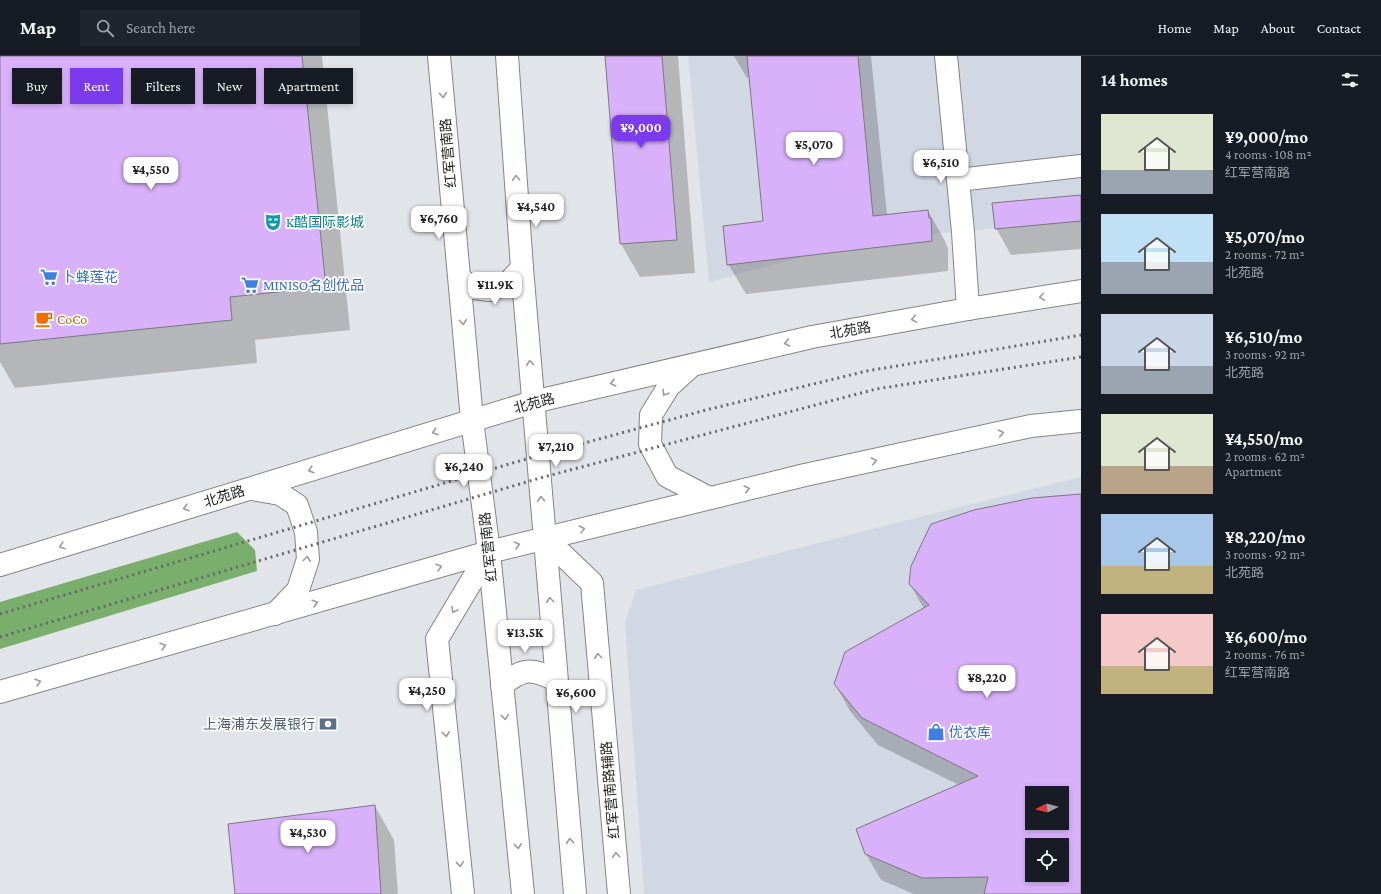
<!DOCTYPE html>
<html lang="en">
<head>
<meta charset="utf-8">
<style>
	:root { --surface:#171b24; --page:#20242c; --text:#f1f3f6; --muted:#9ea1a6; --line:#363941; --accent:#7c3aed }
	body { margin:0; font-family:"Crimson Pro","Noto Sans SC",serif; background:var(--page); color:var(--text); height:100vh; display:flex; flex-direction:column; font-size:15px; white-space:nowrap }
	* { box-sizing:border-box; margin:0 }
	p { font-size:13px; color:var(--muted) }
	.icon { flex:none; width:22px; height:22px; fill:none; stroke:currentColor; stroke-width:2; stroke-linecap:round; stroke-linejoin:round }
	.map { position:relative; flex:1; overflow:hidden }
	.sheet { display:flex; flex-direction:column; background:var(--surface); width:300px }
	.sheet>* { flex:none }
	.top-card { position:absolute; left:12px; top:12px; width:380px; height:36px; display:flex; gap:8px }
	.needle { width:26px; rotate:264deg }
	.fabs { position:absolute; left:1025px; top:730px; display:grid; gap:8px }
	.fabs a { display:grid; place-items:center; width:44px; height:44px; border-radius:0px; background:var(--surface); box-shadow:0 2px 6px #0003; font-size:20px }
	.price { position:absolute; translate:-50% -34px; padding:0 9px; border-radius:8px; background:#fff; color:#222; font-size:13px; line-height:26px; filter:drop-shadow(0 1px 2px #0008) }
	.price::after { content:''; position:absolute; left:50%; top:24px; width:12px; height:9px; margin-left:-6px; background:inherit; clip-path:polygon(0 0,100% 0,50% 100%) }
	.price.current { background:var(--accent); color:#fff }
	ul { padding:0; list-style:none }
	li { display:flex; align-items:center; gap:12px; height:100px; padding:0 20px }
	li span { display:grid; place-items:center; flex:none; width:112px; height:80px; border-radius:0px; color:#555 }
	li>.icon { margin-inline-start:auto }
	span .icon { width:48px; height:48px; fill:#fffc; stroke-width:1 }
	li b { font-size:17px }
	h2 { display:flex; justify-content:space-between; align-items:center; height:48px; padding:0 20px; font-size:17px }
	.chip { padding:0 14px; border-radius:0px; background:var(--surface); box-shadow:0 2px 6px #0003; font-size:14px; line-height:36px }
	.chip.current { background:var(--accent); color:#fff }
	header { display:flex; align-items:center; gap:24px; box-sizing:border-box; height:56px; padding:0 20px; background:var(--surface); border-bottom:1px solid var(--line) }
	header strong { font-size:19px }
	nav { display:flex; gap:22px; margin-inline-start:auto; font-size:14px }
	.search { width:280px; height:36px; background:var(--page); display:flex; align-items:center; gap:10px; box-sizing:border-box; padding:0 14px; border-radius:0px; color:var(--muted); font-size:15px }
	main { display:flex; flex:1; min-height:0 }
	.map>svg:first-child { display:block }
	.built { fill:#d1d8e4; fill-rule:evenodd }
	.forest { fill:#7aae6c }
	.shadow { fill:#0003; fill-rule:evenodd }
	.building { fill:#d8b1fa; stroke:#7a787d; fill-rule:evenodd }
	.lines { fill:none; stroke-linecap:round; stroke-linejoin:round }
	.minor-casing { stroke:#82858a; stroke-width:24 }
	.major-casing { stroke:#82858a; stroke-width:24 }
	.minor { stroke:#fff; stroke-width:22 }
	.major { stroke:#fff; stroke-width:22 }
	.rail { stroke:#66686b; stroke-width:3; stroke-dasharray:2 4; stroke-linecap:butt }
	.oneway { stroke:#9a9b9c }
	.labels { text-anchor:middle; stroke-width:3.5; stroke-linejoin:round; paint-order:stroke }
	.street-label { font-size:14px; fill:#1f2022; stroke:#fff }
	.culture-label { font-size:14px; fill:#0d838f; stroke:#fff; text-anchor:start }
	.shop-label { font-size:14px; fill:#366cbe; stroke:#fff; text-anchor:start }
	.food-label { font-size:14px; fill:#c56008; stroke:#fff; text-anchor:start }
	.service-label { font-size:14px; fill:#4e5e75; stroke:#fff; text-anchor:end }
</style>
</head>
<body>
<header>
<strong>Map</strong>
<div class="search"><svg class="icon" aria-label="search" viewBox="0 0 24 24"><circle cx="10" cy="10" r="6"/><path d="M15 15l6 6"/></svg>Search here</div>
<nav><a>Home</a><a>Map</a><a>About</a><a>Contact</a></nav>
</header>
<main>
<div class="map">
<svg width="1081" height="838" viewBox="0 0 1081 838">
	<rect width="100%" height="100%" fill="#e1e4e9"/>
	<g class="built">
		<polygon points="688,0 1081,0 1081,165 932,178 932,185 810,199 709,226"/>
		<path d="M 1081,421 L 1081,838 L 644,838 L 625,567 L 636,534 L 911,463 ZM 1032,737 L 1062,737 L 1062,767 L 1032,767 ZM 1032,789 L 1062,789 L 1062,819 L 1032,819 Z"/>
	</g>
	<polygon class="forest" points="237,476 255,494 257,515 0,593 0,546"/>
	<g class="shadow">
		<polygon points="0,0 322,0 350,274 255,284 257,307 15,332 0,306"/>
		<polygon points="606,0 678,0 695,217 640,221 621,188"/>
		<polygon points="734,0 871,0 887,159 928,155 945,185 948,193 948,215 746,238 728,208 764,166 750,21 747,22"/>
		<polygon points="1081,140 1081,193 1011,199 996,172"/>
		<path d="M 1081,440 L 1081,838 L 914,838 L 881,824 L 866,798 L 959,729 L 878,689 L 850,655 L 835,628 L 924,553 L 910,528 ZM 1032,737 L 1062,737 L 1062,767 L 1032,767 ZM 1032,789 L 1062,789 L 1062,819 L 1032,819 Z"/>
		<polygon points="375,750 394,784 398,838 236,838"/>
	</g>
	<g class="building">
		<polygon points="0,0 302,0 326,231 230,241 232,264 0,288"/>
		<polygon points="605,0 662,0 677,184 620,188"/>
		<polygon points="747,0 858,0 873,160 928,154 929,162 931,162 932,185 727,209 723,170 763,165"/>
		<polygon points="1081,139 1081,165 995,173 992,147"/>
		<path d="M 1081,438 L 1081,838 L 984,838 L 988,821 L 922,822 L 865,798 L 856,773 L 978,720 L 862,662 L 834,628 L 845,596 L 929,549 L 909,528 L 911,510 L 931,468 L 974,454 L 1032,442 ZM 1032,737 L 1062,737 L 1062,767 L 1032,767 ZM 1032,789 L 1062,789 L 1062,819 L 1032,819 Z"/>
		<polygon points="375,749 381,838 235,838 228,768"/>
	</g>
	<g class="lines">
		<g class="minor-casing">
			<g id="minor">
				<polyline points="946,0 963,176 968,253"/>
				<polyline points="958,124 1081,110"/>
				<polyline points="545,482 592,527 619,838"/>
				<polyline points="463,838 437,583 489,496"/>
			</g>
		</g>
		<g class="major-casing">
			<g id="major">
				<polyline points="439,0 472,364 489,496 523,838"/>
				<polyline points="507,0 522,212 575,838"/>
				<polyline points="460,223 474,232 490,234 508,227 522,212"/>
				<polyline points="691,310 669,330 651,359 650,388 667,420 709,442"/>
				<polyline points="252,433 280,438 297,449 306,476 308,503 298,534 275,558"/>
				<polyline points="0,509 533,346 812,281 968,253 1081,235"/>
				<path d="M 502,629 C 524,612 530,612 556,624"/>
				<polyline points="0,636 489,496 805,419 1031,370 1081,365"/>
			</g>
		</g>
		<use href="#minor" class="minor"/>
		<use href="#major" class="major"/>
		<g class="rail">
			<polyline points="0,558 533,401 706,354 867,315 1081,279"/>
			<polyline points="0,581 540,422 876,333 1081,301"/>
		</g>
	</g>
	<defs><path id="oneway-chevron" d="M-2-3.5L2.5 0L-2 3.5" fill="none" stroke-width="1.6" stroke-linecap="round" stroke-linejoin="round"/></defs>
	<g class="oneway">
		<use href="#oneway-chevron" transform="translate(443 39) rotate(85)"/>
		<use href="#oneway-chevron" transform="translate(516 122) rotate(-94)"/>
		<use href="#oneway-chevron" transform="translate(1042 241) rotate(171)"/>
		<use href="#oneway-chevron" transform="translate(914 263) rotate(170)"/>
		<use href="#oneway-chevron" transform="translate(463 266) rotate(85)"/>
		<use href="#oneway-chevron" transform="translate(787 287) rotate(167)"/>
		<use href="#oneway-chevron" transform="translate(530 307) rotate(-95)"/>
		<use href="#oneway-chevron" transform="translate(613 327) rotate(167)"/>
		<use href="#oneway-chevron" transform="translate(665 337) rotate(122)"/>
		<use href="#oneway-chevron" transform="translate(435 376) rotate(163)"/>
		<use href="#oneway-chevron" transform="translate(1001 377) rotate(-12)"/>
		<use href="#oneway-chevron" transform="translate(874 405) rotate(-12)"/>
		<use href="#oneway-chevron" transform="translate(311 414) rotate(163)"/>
		<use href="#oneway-chevron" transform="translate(747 433) rotate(-13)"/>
		<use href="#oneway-chevron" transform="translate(541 443) rotate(-95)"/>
		<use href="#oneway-chevron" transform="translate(186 452) rotate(163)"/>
		<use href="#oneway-chevron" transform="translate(582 473) rotate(-14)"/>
		<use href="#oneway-chevron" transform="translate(517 489) rotate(-15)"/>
		<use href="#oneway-chevron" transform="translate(62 490) rotate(163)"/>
		<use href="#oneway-chevron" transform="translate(307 503) rotate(-83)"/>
		<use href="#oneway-chevron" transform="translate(439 511) rotate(-16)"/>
		<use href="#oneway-chevron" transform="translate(550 544) rotate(-95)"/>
		<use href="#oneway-chevron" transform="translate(315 547) rotate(-16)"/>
		<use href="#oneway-chevron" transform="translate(454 554) rotate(121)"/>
		<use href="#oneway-chevron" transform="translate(163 590) rotate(-16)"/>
		<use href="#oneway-chevron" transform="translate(598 600) rotate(-95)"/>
		<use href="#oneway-chevron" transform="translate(38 626) rotate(-16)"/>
		<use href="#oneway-chevron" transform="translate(505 661) rotate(84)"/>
		<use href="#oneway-chevron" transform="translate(446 678) rotate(84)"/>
		<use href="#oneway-chevron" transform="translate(570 785) rotate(-95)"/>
		<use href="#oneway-chevron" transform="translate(518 790) rotate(84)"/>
		<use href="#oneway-chevron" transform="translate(616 799) rotate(-95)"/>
		<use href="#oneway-chevron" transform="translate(460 808) rotate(84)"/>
	</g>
	<defs>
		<g id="theatre-bare" transform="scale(1.38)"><path d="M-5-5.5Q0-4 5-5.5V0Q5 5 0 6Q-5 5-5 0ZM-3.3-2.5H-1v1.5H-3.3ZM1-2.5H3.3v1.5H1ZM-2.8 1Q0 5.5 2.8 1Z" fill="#0f9aa8" stroke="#fff" stroke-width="2.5" paint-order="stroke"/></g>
		<g id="supermarket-bare" transform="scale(1.38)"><path d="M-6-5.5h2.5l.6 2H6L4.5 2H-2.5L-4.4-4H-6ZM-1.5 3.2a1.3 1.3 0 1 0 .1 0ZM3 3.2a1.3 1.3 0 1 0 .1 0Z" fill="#3f7fe0" stroke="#fff" stroke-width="2.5" paint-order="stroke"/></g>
		<g id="cafe-bare" transform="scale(1.38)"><path d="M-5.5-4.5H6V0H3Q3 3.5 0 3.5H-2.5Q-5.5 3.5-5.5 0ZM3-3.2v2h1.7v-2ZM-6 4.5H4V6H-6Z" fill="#e8710a" stroke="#fff" stroke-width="2.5" paint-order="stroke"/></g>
		<g id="bank-bare" transform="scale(1.38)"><path d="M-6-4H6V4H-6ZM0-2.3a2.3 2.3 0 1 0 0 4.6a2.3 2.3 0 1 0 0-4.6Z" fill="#5c6f8a" stroke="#fff" stroke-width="2.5" paint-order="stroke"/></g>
		<g id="shop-bare" transform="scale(1.38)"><path d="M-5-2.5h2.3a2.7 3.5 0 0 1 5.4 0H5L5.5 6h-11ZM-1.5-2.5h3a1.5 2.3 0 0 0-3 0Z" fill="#3f7fe0" stroke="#fff" stroke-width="2.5" paint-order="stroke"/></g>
	</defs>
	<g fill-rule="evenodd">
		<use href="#theatre-bare" x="273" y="166"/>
		<use href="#supermarket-bare" x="49" y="221"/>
		<use href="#supermarket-bare" x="250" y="229"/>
		<use href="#cafe-bare" x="44" y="263"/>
		<use href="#bank-bare" x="328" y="668"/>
		<use href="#shop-bare" x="936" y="676"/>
	</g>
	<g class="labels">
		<g class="street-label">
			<text transform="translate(448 97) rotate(-95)" y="5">红军营南路</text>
			<text transform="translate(850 274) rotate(-10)" y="5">北苑路</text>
			<text transform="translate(534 347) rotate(-15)" y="5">北苑路</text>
			<text transform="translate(224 440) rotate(-17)" y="5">北苑路</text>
			<text transform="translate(488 491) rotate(-96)" y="5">红军营南路</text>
			<text transform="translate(610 734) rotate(-95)" y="5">红军营南路辅路</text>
		</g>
		<g class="culture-label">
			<text x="286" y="171">K酷国际影城</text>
		</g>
		<g class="shop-label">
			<text x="62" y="226">卜蜂莲花</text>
			<text x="263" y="234">MINISO名创优品</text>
			<text x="949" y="681">优衣库</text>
		</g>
		<g class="food-label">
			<text x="57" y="268">CoCo</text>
		</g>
		<g class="service-label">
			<text x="315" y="673">上海浦东发展银行</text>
		</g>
	</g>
</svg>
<div class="fabs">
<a><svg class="needle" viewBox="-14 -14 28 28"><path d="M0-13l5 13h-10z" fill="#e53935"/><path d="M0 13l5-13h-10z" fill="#9ea1a6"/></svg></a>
<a><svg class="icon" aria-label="locate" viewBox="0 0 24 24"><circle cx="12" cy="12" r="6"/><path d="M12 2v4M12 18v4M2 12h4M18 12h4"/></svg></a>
</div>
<b class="price current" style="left:641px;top:93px">¥9,000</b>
<b class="price" style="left:814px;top:110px">¥5,070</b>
<b class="price" style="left:941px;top:128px">¥6,510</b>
<b class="price" style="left:151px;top:135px">¥4,550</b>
<b class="price" style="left:536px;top:172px">¥4,540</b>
<b class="price" style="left:439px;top:184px">¥6,760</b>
<b class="price" style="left:495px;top:250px">¥11.9K</b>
<b class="price" style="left:556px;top:412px">¥7,210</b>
<b class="price" style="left:464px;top:432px">¥6,240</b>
<b class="price" style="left:525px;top:598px">¥13.5K</b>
<b class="price" style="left:987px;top:643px">¥8,220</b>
<b class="price" style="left:427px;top:656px">¥4,250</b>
<b class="price" style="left:576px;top:658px">¥6,600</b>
<b class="price" style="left:308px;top:798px">¥4,530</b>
<div class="top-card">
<a class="chip">Buy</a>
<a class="chip current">Rent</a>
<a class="chip">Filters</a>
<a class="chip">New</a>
<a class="chip">Apartment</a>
</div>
</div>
<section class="sheet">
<h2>14 homes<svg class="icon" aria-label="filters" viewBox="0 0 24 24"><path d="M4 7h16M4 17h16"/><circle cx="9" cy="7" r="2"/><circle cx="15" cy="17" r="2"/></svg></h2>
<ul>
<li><span style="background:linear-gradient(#dfe7d0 70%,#9aa5b1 0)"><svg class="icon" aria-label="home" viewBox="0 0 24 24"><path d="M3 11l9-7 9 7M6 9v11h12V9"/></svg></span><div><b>¥9,000/mo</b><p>4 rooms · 108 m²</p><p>红军营南路</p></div></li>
<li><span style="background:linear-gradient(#bfe0f5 60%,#9aa5b1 0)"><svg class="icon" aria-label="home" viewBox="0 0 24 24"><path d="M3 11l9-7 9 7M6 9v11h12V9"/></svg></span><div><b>¥5,070/mo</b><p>2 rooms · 72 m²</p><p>北苑路</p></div></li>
<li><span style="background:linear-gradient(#c9d6e8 65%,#9aa5b1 0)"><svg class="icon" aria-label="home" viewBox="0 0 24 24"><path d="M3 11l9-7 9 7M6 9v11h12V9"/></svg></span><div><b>¥6,510/mo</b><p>3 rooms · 92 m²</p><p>北苑路</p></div></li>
<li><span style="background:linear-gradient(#dfe7d0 65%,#b9a48a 0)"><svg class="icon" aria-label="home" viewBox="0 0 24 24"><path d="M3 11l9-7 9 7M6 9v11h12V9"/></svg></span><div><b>¥4,550/mo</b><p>2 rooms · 62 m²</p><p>Apartment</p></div></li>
<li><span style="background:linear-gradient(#a9c7e8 65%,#c2b280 0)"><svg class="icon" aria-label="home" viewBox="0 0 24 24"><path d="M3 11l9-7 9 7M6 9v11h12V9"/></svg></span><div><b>¥8,220/mo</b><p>3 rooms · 92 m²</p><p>北苑路</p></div></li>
<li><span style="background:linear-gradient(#f6c9c9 65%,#c2b280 0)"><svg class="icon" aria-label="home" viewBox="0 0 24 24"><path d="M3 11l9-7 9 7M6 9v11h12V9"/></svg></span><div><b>¥6,600/mo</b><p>2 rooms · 76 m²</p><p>红军营南路</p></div></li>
</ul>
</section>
</main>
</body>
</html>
